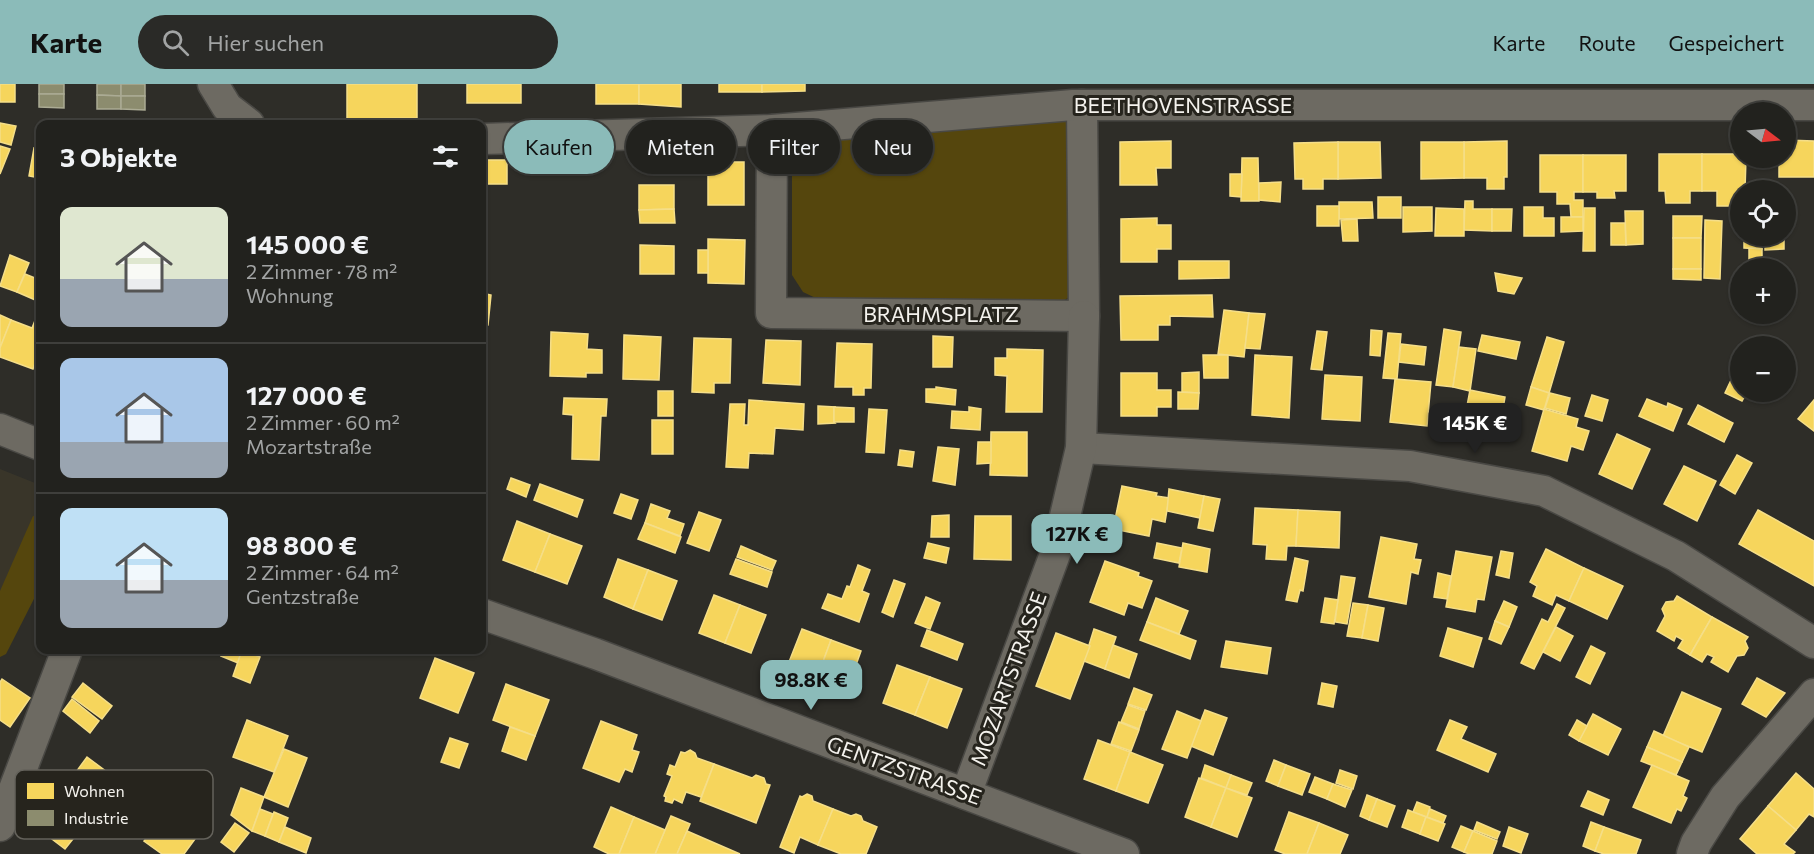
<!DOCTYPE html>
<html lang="de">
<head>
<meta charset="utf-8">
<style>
	:root { --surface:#22221e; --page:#2a2a27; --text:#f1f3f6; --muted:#a2a4a4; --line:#3f3f3c; --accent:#8bbbb9 }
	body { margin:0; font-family:Commissioner,sans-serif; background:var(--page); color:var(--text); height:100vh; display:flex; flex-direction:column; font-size:22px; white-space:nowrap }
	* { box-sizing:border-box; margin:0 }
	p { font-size:20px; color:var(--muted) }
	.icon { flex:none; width:33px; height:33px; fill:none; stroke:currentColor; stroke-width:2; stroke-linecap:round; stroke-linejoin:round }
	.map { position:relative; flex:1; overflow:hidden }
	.sheet { position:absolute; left:36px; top:36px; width:450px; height:534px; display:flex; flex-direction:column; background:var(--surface); border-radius:12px; box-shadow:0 2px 4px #0004,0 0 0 2px var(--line) }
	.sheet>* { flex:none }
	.banner { position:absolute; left:504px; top:36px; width:570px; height:54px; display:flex; gap:12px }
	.needle { width:39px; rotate:106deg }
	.controls { position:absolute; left:1730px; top:18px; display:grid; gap:12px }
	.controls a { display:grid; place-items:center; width:66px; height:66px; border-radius:50%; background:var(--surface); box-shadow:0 2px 4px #0004,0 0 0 2px var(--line); font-size:30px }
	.price { position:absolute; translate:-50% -51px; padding:0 14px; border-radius:12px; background:var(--accent); color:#111; font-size:20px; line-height:39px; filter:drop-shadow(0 2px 3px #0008) }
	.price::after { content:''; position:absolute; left:50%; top:36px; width:18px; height:14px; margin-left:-9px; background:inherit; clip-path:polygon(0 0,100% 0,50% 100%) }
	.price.selected { background:#222; color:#fff }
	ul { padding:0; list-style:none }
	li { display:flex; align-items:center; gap:18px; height:150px; padding:0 24px }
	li+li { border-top:2px solid var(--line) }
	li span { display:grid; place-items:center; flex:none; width:168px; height:120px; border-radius:12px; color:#555 }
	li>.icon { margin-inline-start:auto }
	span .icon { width:72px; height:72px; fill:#fffc; stroke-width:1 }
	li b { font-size:26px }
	h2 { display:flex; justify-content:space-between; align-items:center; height:72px; padding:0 24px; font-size:26px }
	.pill { padding:0 21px; border-radius:27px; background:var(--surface); box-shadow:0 2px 4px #0004,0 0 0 2px var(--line); font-size:21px; line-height:54px }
	.pill.selected { background:var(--accent); color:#111 }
	header { display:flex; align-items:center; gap:36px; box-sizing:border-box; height:84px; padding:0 30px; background:var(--accent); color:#111 }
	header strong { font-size:28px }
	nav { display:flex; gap:33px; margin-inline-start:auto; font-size:21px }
	.search { width:420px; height:54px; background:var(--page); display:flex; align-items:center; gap:15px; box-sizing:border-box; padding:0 21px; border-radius:33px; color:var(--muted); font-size:22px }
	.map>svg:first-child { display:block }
	.built { fill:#393529 }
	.green { fill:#55460d }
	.homes { fill:#f6d55c; stroke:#f5de88; stroke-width:1.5 }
	.industry { fill:#8c8c6e; stroke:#abab94; stroke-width:1.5 }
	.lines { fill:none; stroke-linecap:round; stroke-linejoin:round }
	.minor-casing { stroke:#494844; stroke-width:33 }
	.minor { stroke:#6d6a62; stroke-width:30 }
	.labels { text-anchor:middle; stroke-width:6; stroke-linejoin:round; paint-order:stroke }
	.street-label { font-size:21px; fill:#f4f2ed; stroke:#26241d }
	.key { fill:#26241d; stroke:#64625b; stroke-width:1.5 }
	.key-label { font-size:16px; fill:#f4f2ed }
</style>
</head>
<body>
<header>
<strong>Karte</strong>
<div class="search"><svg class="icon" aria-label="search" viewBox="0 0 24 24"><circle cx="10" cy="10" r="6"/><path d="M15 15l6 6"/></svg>Hier suchen</div>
<nav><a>Karte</a><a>Route</a><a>Gespeichert</a></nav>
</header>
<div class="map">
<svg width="1814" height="770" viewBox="0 0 1814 770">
	<rect width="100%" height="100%" fill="#2e2d28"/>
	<polygon class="built" points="0,385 40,401 40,493 0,547"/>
	<g class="green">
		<polygon points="1057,33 1068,39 1070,213 1056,220 822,217 803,208 792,191 792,69 797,61 806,55"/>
		<polygon points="33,432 40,433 40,503 6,570 0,573 0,507"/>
	</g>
	<g class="homes">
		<rect x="0" y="0" width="15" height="18"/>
		<polygon points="347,0 417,0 417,34 347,35"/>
		<rect x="467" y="0" width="54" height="19"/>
		<rect x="596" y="0" width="43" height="20"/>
		<polygon points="639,0 681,0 681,23 639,20"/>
		<rect x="719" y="0" width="43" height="8"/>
		<polygon points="762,0 805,0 805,7 762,8"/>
		<polygon points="0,39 16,42 11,61 0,58"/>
		<polygon points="1785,56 1814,57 1814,93 1779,93 1779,74 1785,74"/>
		<polygon points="1171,57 1171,84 1156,84 1157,101 1120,101 1120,58"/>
		<polygon points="1507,57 1507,93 1504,93 1504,105 1487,105 1487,94 1464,94 1464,58"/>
		<polygon points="1338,58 1380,58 1381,94 1338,95"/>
		<polygon points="1338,58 1338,95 1323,95 1323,105 1303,105 1303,95 1295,95 1294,59"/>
		<polygon points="1421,58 1464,58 1464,94 1421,95"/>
		<polygon points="0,62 10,65 0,90"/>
		<polygon points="34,64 40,66 40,94 29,92"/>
		<polygon points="1659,70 1702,70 1702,107 1690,107 1690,119 1666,119 1665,107 1659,107"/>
		<polygon points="1702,70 1740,70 1740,74 1746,74 1745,106 1740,106 1740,122 1717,122 1717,107 1702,107"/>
		<polygon points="1540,71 1583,71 1583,108 1574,108 1574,116 1583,116 1583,133 1571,133 1570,120 1557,120 1557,108 1540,108"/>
		<polygon points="1583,71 1626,71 1626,107 1614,107 1615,114 1597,114 1597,108 1583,108"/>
		<polygon points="1242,74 1258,74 1259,117 1241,117"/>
		<rect x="482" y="76" width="25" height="24"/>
		<rect x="708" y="78" width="36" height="43"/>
		<polygon points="1230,90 1242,90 1241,113 1230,112"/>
		<polygon points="1281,98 1280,118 1259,116 1259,99"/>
		<polygon points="639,101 674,101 674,125 639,126"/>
		<rect x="1378" y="113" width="23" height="21"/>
		<polygon points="1465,117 1473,117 1473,125 1492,125 1492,147 1464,146"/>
		<polygon points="1339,118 1372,118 1373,134 1339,135"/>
		<rect x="1317" y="122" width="22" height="20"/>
		<polygon points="1403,123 1432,123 1432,147 1403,148"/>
		<polygon points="1524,123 1543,123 1543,134 1554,134 1554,152 1524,152"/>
		<polygon points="1436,124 1464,125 1464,152 1435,152"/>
		<polygon points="1584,124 1595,124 1595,167 1583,167"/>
		<polygon points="674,125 675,139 640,139 639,126"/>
		<polygon points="1492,125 1512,125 1511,147 1492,147"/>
		<polygon points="1625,127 1643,127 1643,160 1626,161"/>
		<polygon points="1673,132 1702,132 1701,154 1673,154"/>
		<polygon points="1561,133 1583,133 1583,147 1561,148"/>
		<polygon points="1157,134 1157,141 1171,141 1171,165 1157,165 1157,178 1121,178 1121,135"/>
		<polygon points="1357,135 1358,157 1343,157 1341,136"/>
		<polygon points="1705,136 1722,137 1720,195 1704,194"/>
		<polygon points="1611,139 1625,139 1626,161 1611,161"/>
		<polygon points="1744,152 1762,152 1762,165 1744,164"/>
		<polygon points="1765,152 1784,152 1784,165 1765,166"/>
		<rect x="1673" y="154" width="28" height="31"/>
		<polygon points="708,155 745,156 744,200 708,199"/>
		<polygon points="640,161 674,162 674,190 640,190"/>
		<polygon points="1749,164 1762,165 1762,175 1749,175"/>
		<rect x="698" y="166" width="10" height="23"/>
		<polygon points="10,171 29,179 17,208 0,202"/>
		<polygon points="1179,177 1229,177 1229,194 1179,195"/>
		<polygon points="1673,185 1701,185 1701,196 1673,195"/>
		<polygon points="1495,189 1522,194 1514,210 1498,207"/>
		<polygon points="25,190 40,196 40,218 17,208"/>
		<polygon points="482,209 491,211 488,241 482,240"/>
		<polygon points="1212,211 1213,233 1170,232 1170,241 1158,241 1158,256 1121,256 1120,212"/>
		<polygon points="1224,226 1249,229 1244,273 1218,270"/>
		<polygon points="1249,229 1265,230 1260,265 1245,264"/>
		<polygon points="0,231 11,236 0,264"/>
		<polygon points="36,234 40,236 40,264 33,285 0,273 0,264 11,236 32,244"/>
		<polygon points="1444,245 1461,248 1453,303 1436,301"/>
		<polygon points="1371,246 1382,247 1380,272 1370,271"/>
		<polygon points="1317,247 1327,248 1322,286 1311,285"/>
		<polygon points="551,248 588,250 587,265 602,266 602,289 586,289 586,293 550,292"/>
		<polygon points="1388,249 1401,250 1397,295 1383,294"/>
		<polygon points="624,251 661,253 659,296 623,295"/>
		<polygon points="1482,251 1520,258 1516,275 1478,267"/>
		<polygon points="933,252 953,253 952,283 933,283"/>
		<polygon points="1547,253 1564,258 1549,309 1531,303"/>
		<polygon points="694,254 731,255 730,299 714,299 714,309 692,308"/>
		<polygon points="766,256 801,257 800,301 763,299"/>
		<polygon points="837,259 872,260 871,304 864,304 864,311 853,311 853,303 835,303"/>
		<polygon points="1401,260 1426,263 1424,281 1399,278"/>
		<polygon points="1459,263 1476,265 1470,307 1453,303"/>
		<polygon points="1007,265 1043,266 1042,328 1006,328 1007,292 995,291 995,274 1007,274"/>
		<polygon points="1203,271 1228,271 1228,294 1204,294"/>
		<polygon points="1255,271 1292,273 1289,334 1252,331"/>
		<polygon points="1199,288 1199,309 1182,308 1182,289"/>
		<polygon points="1121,289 1157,289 1157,306 1171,306 1171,323 1157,323 1157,332 1121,332"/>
		<polygon points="1325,291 1362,293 1360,337 1322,335"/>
		<polygon points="1732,294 1740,299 1740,308 1747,308 1742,317 1725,309"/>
		<polygon points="1395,295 1431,298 1427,342 1390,338"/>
		<polygon points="936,303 956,306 955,321 926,318 926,305 936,305"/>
		<polygon points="1531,303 1549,309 1544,326 1526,321"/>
		<polygon points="1470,306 1505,313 1502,331 1512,333 1509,345 1500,343 1497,356 1462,349"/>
		<rect x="658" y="307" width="15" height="25"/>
		<polygon points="1178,308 1199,309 1198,325 1178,325"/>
		<polygon points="1550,309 1570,314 1566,330 1545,324"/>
		<polygon points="1592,311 1608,316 1602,337 1585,332"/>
		<polygon points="564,314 607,315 606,332 601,332 599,376 572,375 573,331 563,330"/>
		<polygon points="1647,315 1667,323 1668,319 1682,325 1673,347 1639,332"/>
		<polygon points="749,316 804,320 803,346 775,344 773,370 749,369 748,384 726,383 730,320 745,320 744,341 748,341"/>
		<polygon points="1814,316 1814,347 1798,335"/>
		<polygon points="1698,321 1733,339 1724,358 1688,340"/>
		<polygon points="818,322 836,323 834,323 834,338 835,339 818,340"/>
		<polygon points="834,323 854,324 854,338 834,338"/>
		<polygon points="969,323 981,325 980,346 951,344 952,327 969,328"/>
		<polygon points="869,325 887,326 884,369 866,368"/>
		<polygon points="1544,325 1578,335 1576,343 1589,347 1583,366 1571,362 1567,377 1532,367"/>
		<rect x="652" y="336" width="21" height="34"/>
		<polygon points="991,348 1027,348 1027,392 990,391"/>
		<polygon points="1617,350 1650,365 1632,405 1599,390"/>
		<polygon points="978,358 991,358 991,379 977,380"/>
		<polygon points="938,363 959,365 955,401 933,397"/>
		<polygon points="900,366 914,368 912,383 898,381"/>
		<polygon points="1737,371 1752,379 1735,410 1720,401"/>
		<polygon points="1684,382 1716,397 1697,437 1664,420"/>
		<polygon points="511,394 530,401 526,413 507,405"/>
		<polygon points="540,400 583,416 577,433 534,416"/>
		<polygon points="1122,402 1157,409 1156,412 1169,414 1165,438 1152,435 1149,452 1113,445"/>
		<polygon points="1169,405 1204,412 1200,434 1167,427"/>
		<polygon points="621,410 638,416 631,435 614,429"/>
		<polygon points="1204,412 1220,415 1213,447 1198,444"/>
		<polygon points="651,420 670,427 667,434 684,440 680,452 645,439"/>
		<polygon points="1255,424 1298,426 1296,462 1287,462 1286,476 1266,475 1267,461 1253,460"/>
		<polygon points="1298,426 1340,428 1339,464 1296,462"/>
		<polygon points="1758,426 1814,457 1814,502 1739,460"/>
		<polygon points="699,428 721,436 709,467 687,459"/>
		<polygon points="949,431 949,453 931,453 932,432"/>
		<polygon points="975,432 1011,432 1011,476 974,475"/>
		<polygon points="517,437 550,450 535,488 503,476"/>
		<polygon points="645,439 681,453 675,469 638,455"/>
		<polygon points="550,450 582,462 567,500 535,488"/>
		<polygon points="1381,453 1417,460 1414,475 1421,476 1418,490 1411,488 1406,520 1369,513"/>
		<polygon points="928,459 949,464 946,479 924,474"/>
		<polygon points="1157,459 1182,464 1179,479 1154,474"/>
		<polygon points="1183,459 1210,465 1207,488 1179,483"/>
		<polygon points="741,462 776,477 772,486 737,473"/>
		<polygon points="1546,465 1584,484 1569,517 1556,511 1552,521 1533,512 1537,502 1530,498"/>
		<polygon points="1456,467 1492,473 1484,516 1477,515 1475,528 1446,523"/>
		<polygon points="1501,467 1513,469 1509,494 1496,491"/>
		<polygon points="1295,474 1308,477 1303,507 1300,506 1297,518 1286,516"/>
		<polygon points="618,475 648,486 633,525 604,513"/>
		<polygon points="736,475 772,488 767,503 730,490"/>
		<polygon points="1105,477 1139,489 1138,492 1152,497 1142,524 1128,519 1124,531 1090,518"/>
		<polygon points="858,481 870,486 862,507 869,510 859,538 822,524 828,510 842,515 847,502 850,503"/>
		<polygon points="1584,484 1623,502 1607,535 1569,517"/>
		<polygon points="648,486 677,497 662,536 633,525"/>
		<polygon points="1438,489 1451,492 1447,515 1434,513"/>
		<polygon points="1341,492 1355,494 1347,540 1335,538"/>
		<polygon points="894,496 905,500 893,533 882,528"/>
		<polygon points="714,511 740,521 725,559 699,549"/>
		<polygon points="1677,512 1712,533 1690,571 1678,564 1683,556 1676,552 1674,557 1657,547 1665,532 1662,525 1666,518 1674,517"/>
		<polygon points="926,513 940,519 930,545 915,539"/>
		<polygon points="1156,514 1188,527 1179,550 1147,538"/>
		<polygon points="1325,514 1338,516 1334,540 1321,538"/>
		<polygon points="1504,517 1517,523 1509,543 1495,537"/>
		<polygon points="1353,519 1368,521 1362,554 1347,552"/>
		<polygon points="1557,520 1565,524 1534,585 1521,579 1542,535 1548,538"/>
		<polygon points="740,521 766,531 751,569 725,559"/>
		<polygon points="1368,521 1384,524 1378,557 1362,554"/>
		<polygon points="1712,533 1748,553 1745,557 1748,564 1744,571 1737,572 1728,588 1711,578 1714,573 1707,570 1702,578 1690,571"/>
		<polygon points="1495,537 1509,543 1501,560 1489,555"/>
		<polygon points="1147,538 1196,557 1190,575 1140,556"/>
		<polygon points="1556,543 1573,552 1560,577 1543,568"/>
		<polygon points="1448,544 1482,554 1473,583 1440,572"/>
		<polygon points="802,545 831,556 817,594 787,583"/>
		<polygon points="1094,545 1116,553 1105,585 1084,577"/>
		<polygon points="927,546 963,560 957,576 921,562"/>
		<polygon points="1056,549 1090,562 1070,615 1036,602"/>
		<polygon points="831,556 861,567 847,606 817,594"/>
		<polygon points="1226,557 1271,564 1267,590 1221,583"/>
		<polygon points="1113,561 1137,570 1129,594 1105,585"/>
		<polygon points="1591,562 1605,569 1590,600 1576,593"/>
		<polygon points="224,566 242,566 238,579 221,572"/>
		<polygon points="242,566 260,573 250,599 233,592"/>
		<polygon points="435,574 474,589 458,629 420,614"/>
		<polygon points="897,581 930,593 915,631 883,619"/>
		<polygon points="930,593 962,605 947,644 915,631"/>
		<polygon points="1757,594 1785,609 1766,633 1742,620"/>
		<polygon points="2,595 30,614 10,643 0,636 0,598"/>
		<polygon points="83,599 112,622 102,635 72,613"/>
		<polygon points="1322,599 1337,602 1333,623 1318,620"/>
		<polygon points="506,600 549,616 535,652 493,636"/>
		<polygon points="1134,604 1152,611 1146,626 1128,620"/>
		<polygon points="1682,608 1721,625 1702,668 1663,652"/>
		<polygon points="72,615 99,637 90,649 63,627"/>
		<polygon points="1128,621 1145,627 1139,645 1121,638"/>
		<polygon points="1205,626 1227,634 1213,671 1191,662"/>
		<polygon points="1177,627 1201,637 1187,674 1162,665"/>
		<polygon points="1593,630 1621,645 1608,671 1579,657"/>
		<polygon points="247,636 288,652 274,688 233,673"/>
		<polygon points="1450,636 1467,643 1461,655 1496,670 1488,688 1437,666"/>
		<polygon points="1577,636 1587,642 1579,657 1569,651"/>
		<polygon points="601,637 637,651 632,666 639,668 632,688 625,685 619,698 583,684"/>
		<polygon points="1119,638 1139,646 1131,667 1111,660"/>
		<polygon points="510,643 535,652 526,676 502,667"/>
		<polygon points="1654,647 1689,663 1682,678 1647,663"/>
		<polygon points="450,654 468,660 459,684 441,678"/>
		<polygon points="1098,656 1130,668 1116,707 1084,695"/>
		<polygon points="1647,663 1682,678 1676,691 1641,677"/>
		<polygon points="284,665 307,674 288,723 264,713"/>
		<polygon points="690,666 695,669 697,674 714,680 701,713 686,708 682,719 674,715 672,719 665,717 666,713 664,712 672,692 667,690 670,681 675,683 681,668 685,669"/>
		<polygon points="1130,668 1163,681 1148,719 1116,707"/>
		<polygon points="87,673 131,706 108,736 65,703"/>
		<polygon points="1274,676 1286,681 1278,702 1266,697"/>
		<polygon points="714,680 752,694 756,691 764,694 766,700 770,701 756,739 700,717"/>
		<polygon points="1205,681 1231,691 1226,704 1201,694"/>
		<polygon points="1286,681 1310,690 1302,711 1278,702"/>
		<polygon points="1652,681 1689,697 1683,712 1687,714 1681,727 1677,725 1671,739 1633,723"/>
		<polygon points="1340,686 1357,692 1353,705 1336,699"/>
		<polygon points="1796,689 1814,705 1814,733 1809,730 1796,746 1768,722"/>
		<polygon points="1231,691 1252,699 1247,711 1226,704"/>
		<polygon points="1315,693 1333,700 1327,715 1309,708"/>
		<polygon points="1199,694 1226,704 1211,743 1185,733"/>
		<polygon points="1333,700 1352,706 1345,723 1327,715"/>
		<polygon points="241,704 264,713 252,747 231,731"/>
		<polygon points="1226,704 1252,714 1237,753 1211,743"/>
		<polygon points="1588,707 1609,716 1603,731 1581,722"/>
		<polygon points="807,710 812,712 813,717 833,725 818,761 800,753 794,769 780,763 800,712 802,713"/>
		<polygon points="1367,711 1377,715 1369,736 1360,732"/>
		<polygon points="1377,715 1395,722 1387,743 1369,736"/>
		<polygon points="1417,718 1430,723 1427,733 1413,728"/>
		<polygon points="1768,722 1796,746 1784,760 1795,768 1793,770 1757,770 1740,755"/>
		<polygon points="611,723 634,733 619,770 609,770 594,763"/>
		<polygon points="260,725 273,730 265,752 252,747"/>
		<polygon points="833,725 851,732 856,730 861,732 863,737 877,743 866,770 841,770 818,761"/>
		<polygon points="1430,725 1446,732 1443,739 1427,733"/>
		<polygon points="1408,726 1426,733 1420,750 1402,743"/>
		<polygon points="46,727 77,750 65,765 35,742"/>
		<polygon points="167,727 198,751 184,770 162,770 144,757"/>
		<polygon points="274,728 288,734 279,758 265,752"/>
		<polygon points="1289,728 1319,739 1307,770 1285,770 1275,766"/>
		<polygon points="671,732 690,740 677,770 655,770"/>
		<polygon points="634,733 665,746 655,770 619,770"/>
		<polygon points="1426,733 1445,740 1438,757 1420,750"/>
		<polygon points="1477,738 1500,748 1497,755 1474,746"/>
		<polygon points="1591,738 1604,743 1595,767 1583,762"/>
		<polygon points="235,739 249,749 234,768 221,758"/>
		<polygon points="1319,739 1348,751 1340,770 1307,770"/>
		<polygon points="1461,742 1473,747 1464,768 1452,763"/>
		<polygon points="285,743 311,754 306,769 279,758"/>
		<polygon points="1509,743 1528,750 1521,769 1503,762"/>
		<polygon points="1604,743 1641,756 1636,770 1604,770 1595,767"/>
		<polygon points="687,747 740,770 677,770"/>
		<polygon points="1473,747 1497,757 1492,770 1469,770 1464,768"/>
	</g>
	<g class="industry">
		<rect x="39" y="0" width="25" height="10"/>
		<polygon points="97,0 121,0 121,12 97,11"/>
		<rect x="121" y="0" width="24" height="12"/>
		<polygon points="39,10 64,10 64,24 39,23"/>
		<polygon points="97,11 121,12 121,25 97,25"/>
		<polygon points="121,12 145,12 145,26 121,25"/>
	</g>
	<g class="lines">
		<g class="minor-casing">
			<g id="minor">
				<polyline points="213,0 227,23 249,40"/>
				<polyline points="772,46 771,229 1084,232 1082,21"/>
				<polyline points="482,55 772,46 1073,21 1814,21"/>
				<polyline points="0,345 40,361"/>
				<polyline points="1081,364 1410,382 1544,407 1676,472 1814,559"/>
				<polyline points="482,530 596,570 1124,770"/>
				<polyline points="966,710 1058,462 1081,364 1084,232"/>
				<polyline points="0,742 67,566"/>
				<polyline points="1692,770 1696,759 1725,713 1814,610"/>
			</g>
		</g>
		<use href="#minor" class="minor"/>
	</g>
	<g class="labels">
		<g class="street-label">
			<text x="1183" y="29">BEETHOVENSTRASSE</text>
			<text x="941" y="238">BRAHMSPLATZ</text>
			<text transform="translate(1009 595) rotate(-70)" y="7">MOZARTSTRASSE</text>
			<text transform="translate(904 687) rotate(20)" y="7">GENTZSTRASSE</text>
		</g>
	</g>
	<rect x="15" y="686" width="198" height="69" rx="9" class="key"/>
	<rect x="27" y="699" width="27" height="16" fill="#f6d55c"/>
	<rect x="27" y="726" width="27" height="16" fill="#8c8c6e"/>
	<g class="key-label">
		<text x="64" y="713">Wohnen</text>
		<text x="64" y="740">Industrie</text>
	</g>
</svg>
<div class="controls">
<a><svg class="needle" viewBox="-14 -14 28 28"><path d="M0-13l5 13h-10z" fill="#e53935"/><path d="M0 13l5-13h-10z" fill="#a2a4a4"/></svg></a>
<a><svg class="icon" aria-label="locate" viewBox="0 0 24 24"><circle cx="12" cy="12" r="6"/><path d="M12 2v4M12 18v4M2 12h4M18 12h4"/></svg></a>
<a>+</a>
<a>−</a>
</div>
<b class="price selected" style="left:1475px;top:370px">145K €</b>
<b class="price" style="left:1077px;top:481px">127K €</b>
<b class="price" style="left:811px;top:627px">98.8K €</b>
<div class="banner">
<a class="pill selected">Kaufen</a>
<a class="pill">Mieten</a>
<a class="pill">Filter</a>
<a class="pill">Neu</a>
</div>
<section class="sheet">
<h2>3 Objekte<svg class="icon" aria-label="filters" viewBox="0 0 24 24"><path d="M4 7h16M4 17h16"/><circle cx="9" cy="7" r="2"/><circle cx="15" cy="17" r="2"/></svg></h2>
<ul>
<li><span style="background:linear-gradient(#dfe7d0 60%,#9aa5b1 0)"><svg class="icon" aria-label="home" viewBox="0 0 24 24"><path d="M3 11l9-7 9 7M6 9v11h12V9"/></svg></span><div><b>145 000 €</b><p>2 Zimmer · 78 m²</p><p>Wohnung</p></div></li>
<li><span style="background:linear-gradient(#a9c7e8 70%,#9aa5b1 0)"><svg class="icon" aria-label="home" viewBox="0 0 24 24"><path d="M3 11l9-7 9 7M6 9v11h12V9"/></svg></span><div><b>127 000 €</b><p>2 Zimmer · 60 m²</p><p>Mozartstraße</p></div></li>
<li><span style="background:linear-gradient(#bfe0f5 60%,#9aa5b1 0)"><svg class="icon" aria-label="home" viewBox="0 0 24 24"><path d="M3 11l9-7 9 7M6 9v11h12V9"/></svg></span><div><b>98 800 €</b><p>2 Zimmer · 64 m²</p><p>Gentzstraße</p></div></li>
</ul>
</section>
</div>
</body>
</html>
